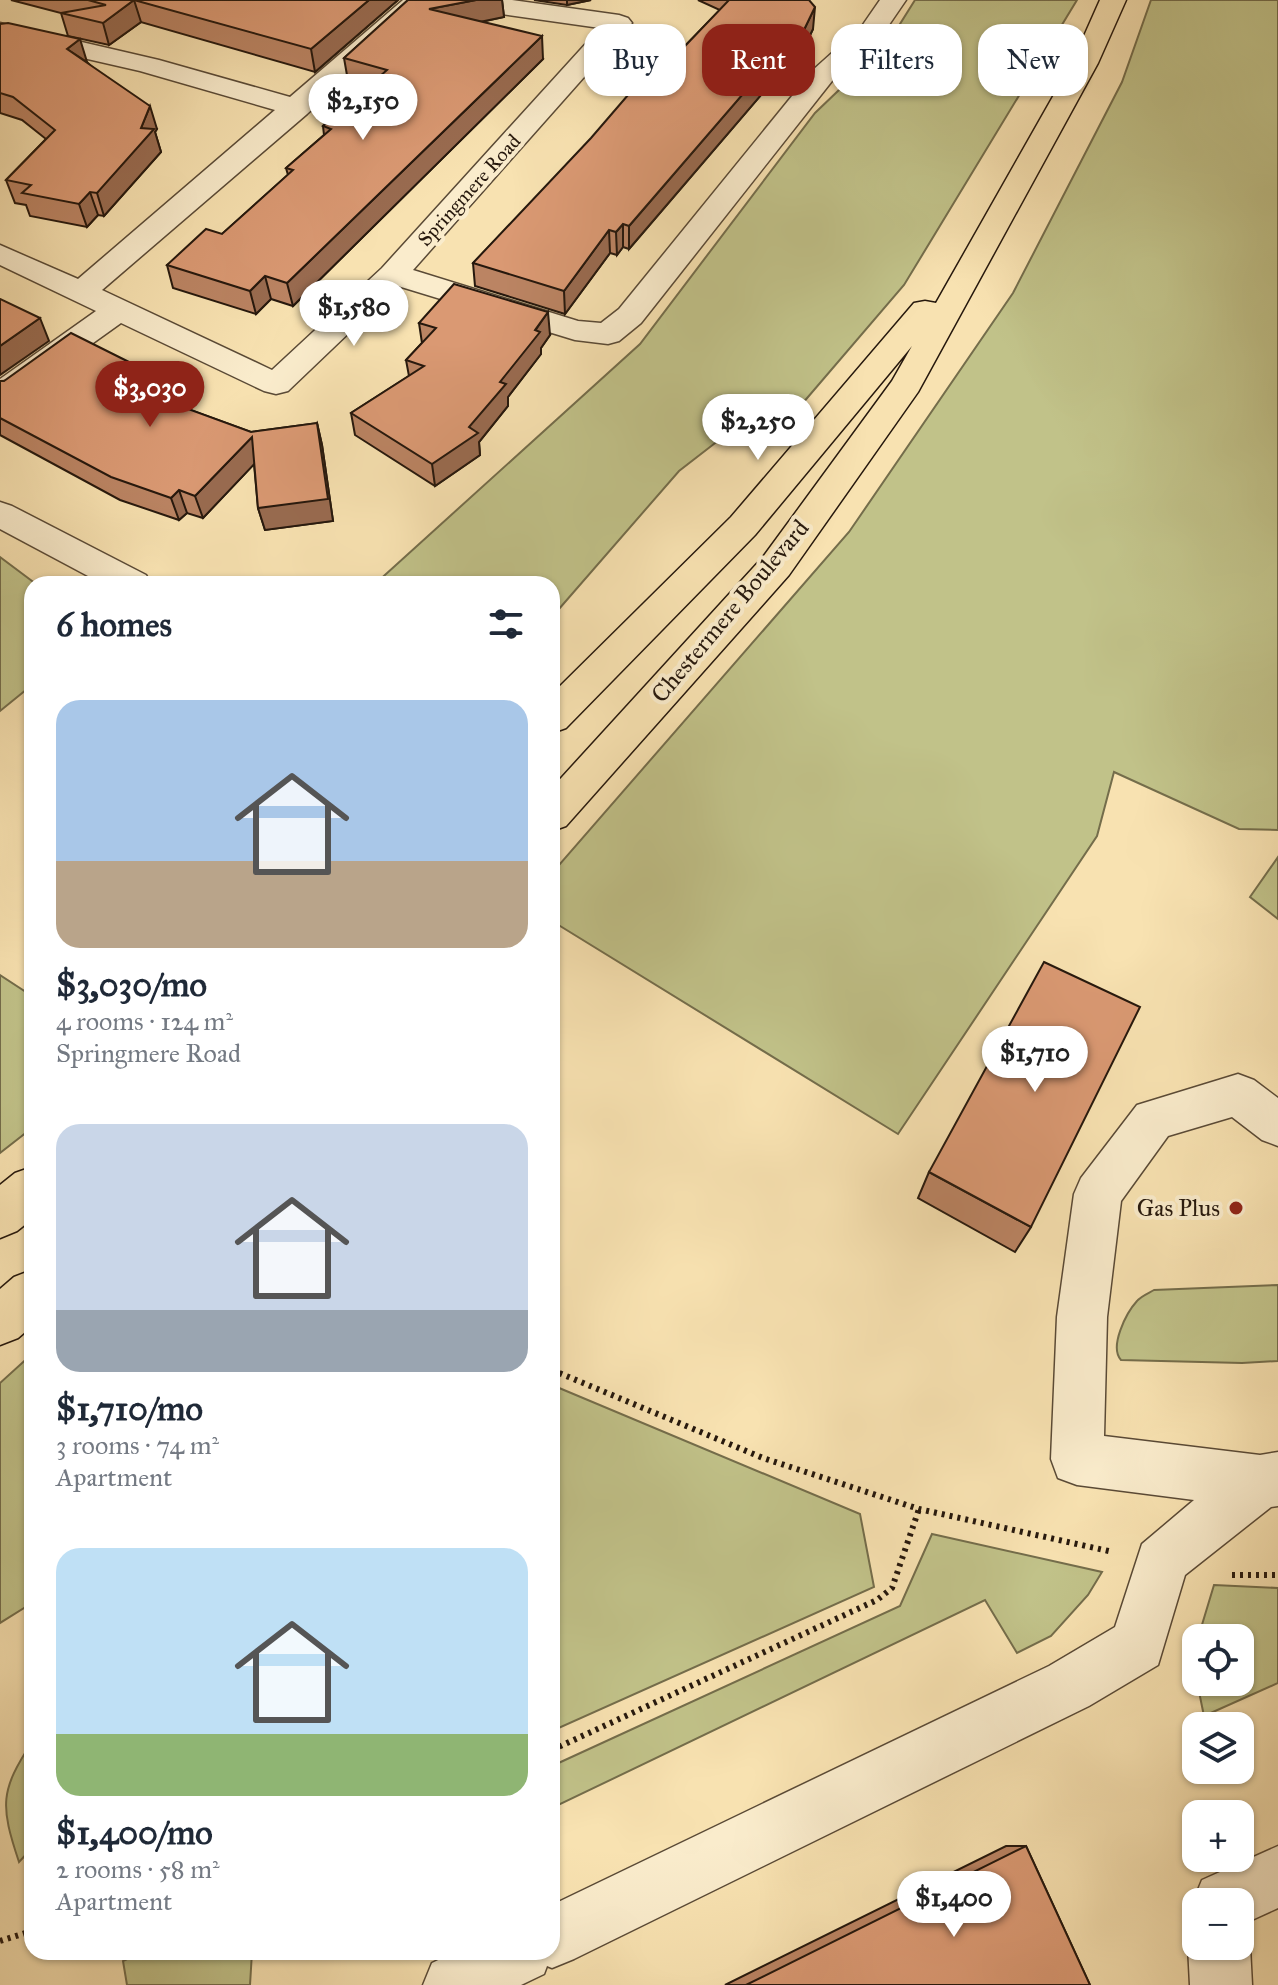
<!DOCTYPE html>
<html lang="en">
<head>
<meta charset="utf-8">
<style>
	:root { --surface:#fff; --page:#f6f6f7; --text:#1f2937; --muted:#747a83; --accent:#8f2418 }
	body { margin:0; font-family:"IM FELL Great Primer",serif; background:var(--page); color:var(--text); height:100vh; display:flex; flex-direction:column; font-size:30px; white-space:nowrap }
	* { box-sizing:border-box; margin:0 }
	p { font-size:26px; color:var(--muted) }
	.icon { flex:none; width:44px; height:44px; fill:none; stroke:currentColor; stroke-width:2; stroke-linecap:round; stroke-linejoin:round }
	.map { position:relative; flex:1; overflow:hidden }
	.drawer { position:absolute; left:24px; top:576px; width:536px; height:1384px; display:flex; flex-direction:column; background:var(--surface); border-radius:24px; box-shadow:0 2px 6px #0004 }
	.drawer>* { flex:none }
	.hud { position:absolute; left:584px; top:24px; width:574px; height:72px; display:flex; gap:16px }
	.buttons { position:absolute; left:1182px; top:1624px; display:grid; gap:16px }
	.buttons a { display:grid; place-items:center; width:72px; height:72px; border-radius:16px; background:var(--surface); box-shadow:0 2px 6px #0004; font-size:40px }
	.price { position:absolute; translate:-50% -68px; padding:0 18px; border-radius:28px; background:#fff; color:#222; font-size:26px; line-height:52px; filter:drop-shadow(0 2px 4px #0008) }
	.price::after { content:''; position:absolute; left:50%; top:48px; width:24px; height:18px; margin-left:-12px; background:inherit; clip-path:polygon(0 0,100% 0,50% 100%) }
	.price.current { background:var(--accent); color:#fff }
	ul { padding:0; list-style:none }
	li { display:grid; align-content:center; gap:16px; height:424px; padding:0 32px }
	li span { display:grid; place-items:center; height:248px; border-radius:24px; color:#555 }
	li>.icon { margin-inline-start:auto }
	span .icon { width:144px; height:144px; fill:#fffc; stroke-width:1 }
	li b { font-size:34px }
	h2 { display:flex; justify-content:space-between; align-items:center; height:96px; padding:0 32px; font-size:34px }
	.pill { padding:0 28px; border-radius:24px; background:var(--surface); box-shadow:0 2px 6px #0004; font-size:28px; line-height:72px }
	.pill.current { background:var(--accent); color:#fff }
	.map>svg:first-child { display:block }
	.green { fill:#c1c289; stroke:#746d4b; stroke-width:2 }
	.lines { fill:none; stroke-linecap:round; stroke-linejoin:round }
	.minor-casing { stroke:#5a4a36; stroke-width:3 }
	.major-casing { stroke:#26180d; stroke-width:3 }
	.path { stroke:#26180d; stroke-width:6; stroke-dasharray:3 5; stroke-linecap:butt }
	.minor { fill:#faeccc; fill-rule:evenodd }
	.major { fill:#f8e2b1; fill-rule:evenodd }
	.wall { fill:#bb8463; stroke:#26180d; stroke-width:2 }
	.shaded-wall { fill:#996b50; stroke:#26180d; stroke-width:2 }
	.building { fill:#da9973; stroke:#26180d; stroke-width:2 }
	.poi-dot { fill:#8f2418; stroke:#faeccc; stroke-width:3 }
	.labels { text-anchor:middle; stroke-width:8; stroke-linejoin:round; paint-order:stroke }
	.far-street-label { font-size:20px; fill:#26180d; stroke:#faeccc }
	.street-label { font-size:24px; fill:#26180d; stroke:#faeccc }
	.poi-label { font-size:24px; fill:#26180d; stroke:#faeccc; text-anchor:end }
</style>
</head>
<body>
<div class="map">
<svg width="1278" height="1985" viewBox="0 0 1278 1985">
	<rect width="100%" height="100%" fill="#f8e2b1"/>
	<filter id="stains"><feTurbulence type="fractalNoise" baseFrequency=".0025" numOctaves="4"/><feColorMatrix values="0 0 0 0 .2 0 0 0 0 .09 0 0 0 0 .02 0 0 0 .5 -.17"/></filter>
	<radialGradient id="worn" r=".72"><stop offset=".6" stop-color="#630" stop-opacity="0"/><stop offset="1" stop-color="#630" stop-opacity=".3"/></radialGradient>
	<g class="green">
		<polygon points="915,0 1077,0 904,285 784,425 750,416 679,471 552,617 552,584 375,584 640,344 815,113 888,43"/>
		<polygon points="1151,0 1278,0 1278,830 1239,829 1114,772 1097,836 898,1134 552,921 552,873 849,532 1013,293 1122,82"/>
		<polygon points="0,557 36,584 32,584 32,685 0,711"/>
		<polygon points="1278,857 1278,919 1250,897"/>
		<polygon points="0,975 32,996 32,1128 0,1153"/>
		<path d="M 1278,1285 L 1278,1361 L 1242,1363 L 1121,1360 C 1109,1347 1126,1313 1137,1301 C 1141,1296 1149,1293 1154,1290 Z"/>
		<polygon points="32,1354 32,1603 0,1623 0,1383"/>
		<polygon points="552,1385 860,1514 874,1587 552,1731"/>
		<polygon points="932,1534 1102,1572 1088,1595 1051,1636 1017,1653 985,1600 552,1808 552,1766 900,1606"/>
		<polygon points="1214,1585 1278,1588 1278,1683 1204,1716 1197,1682 1240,1682 1240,1638 1198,1638"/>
		<path d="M 32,1742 L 32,1848 L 19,1862 C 0,1805 0,1791 32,1742 Z"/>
		<polygon points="142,1952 252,1952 250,1985 127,1985 123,1961"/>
	</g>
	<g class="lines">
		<g class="minor-casing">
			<g id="minor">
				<polygon points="403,0 431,0 307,114 102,290 272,370 382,268 600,28 459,8 450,5 446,0 512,0 619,15 628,18 632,23 413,270 578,321 601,323 619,309 814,69 862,26 880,0 906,0 880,38 832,81 641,323 619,341 608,344 575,340 398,286 288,391 276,394 264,391 121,323 12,401 0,404 0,379 96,311 0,265 0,245 78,279 275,110 140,71 0,39 0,23 159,60 290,97"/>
				<polygon points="0,502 12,506 146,575 151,584 103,584 0,529"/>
				<polygon points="1238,1074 1254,1080 1278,1098 1278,1146 1262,1140 1232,1117 1168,1136 1121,1201 1107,1317 1104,1436 1260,1455 1278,1452 1278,1506 1271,1507 1185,1575 1158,1665 1089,1706 574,1959 552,1968 547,1966 544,1974 521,1985 423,1985 432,1963 455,1952 552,1952 552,1905 1049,1666 1115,1627 1142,1544 1194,1500 1077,1485 1058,1478 1051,1459 1057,1317 1074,1194 1081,1178 1137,1105"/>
				<polygon points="1278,1846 1278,1908 1241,1925 1250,1946 1252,1985 1190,1985 1188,1946 1196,1927 1196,1946 1240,1946 1240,1902 1196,1902 1196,1908 1193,1902 1202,1880"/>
			</g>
		</g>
		<g class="major-casing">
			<g id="major">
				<polygon points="1100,0 1126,0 1098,63 918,392 789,575 566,826 552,831 552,788 763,557 892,381 912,346 755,535 566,728 552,733 552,694 731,517 914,303 925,301 936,303 1072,63"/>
				<polygon points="32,1167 32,1219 17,1231 0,1238 0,1185 15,1173"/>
				<polygon points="32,1270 32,1326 18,1338 0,1345 0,1289 14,1277"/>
			</g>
		</g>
		<g class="path">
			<polyline points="552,1370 763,1458 919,1509 1113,1552"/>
			<polyline points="1232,1575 1278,1575"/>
			<polyline points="552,1750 877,1600 892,1588 919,1509"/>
			<polyline points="0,1941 32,1931"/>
		</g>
		<use href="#minor" class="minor"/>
		<use href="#major" class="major"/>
	</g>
	<g class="wall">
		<polygon points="11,0 398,0 315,72 141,22 109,45 68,36 61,13"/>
		<polygon points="408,0 502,0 504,17 481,22 543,59 293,306 271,299 256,314 173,288 167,265 222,234 288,175 286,168 324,135 323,126 368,86 348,81 344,58"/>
		<polygon points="534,0 591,0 567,5"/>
		<polygon points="698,0 809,0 813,29 800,56 795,55 788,67 785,67 629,249 623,247 617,255 610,253 565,314 475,286 473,263 720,10"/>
		<polygon points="0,24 87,62 157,129 155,132 161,152 104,216 98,215 87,227 30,216 26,205 15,203 6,180 46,139 22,120 0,113"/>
		<polygon points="419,323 550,335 541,348 541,354 508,397 508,406 479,442 480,455 435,486 355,435 351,413 409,376 406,360 422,343"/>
		<polygon points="138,375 179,395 182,407 251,432 317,423 322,445 333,521 265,530 258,508 254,464 203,518 187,513 179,520 120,500 0,435 0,381"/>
		<polygon points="929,1172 1031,1227 1015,1252 918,1198"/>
		<polygon points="1006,1846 1026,1846 1090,1985 725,1985"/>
	</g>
	<g class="shaded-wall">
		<polygon points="134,0 141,22 109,45 103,23"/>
		<polygon points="369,0 398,0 315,72 311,49"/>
		<polygon points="476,0 502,0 504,17 431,32 429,9"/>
		<polygon points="567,0 591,0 567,5"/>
		<polygon points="815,7 813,29 800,56 802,34"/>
		<polygon points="797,33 795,55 788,67 790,45"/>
		<polygon points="542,36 543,59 293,306 287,283"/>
		<polygon points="80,39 87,62 67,49"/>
		<polygon points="786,44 785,67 629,249 629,226"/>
		<polygon points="150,106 157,129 155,132 161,152 104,216 97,193 141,128"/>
		<polygon points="90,192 98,215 87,227 79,204"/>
		<polygon points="623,224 623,247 617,255 616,232"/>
		<polygon points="609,230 610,253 565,314 564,291"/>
		<polygon points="265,276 271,299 256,314 250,291"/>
		<polygon points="548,312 550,335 541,348 541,354 508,397 508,406 479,442 480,455 435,486 432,464 500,382"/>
		<polygon points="40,318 49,341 0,375 0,346"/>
		<polygon points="135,365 143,388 128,370"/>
		<polygon points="179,395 186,418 169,402"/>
		<polygon points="317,423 322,445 333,521 265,530 258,508"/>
		<polygon points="252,437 258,460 203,518 195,496"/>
		<polygon points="179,490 187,513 179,520 171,498"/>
	</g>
	<g class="building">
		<polygon points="88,0 369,0 311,49 134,0 103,23 61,13 106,5"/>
		<polygon points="408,0 476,0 429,9 542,36 287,283 265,276 250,291 167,265 206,229 222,234 293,170 286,168 331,129 323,126 387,70 344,58"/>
		<polygon points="729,0 809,0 815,7 802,34 797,33 790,45 786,44 629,226 623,224 616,232 609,230 564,291 473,263 591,138 653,66 663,69"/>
		<polygon points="8,23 80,39 67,49 150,106 141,128 154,129 97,193 90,192 79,204 22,193 31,185 6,180 55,130 13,97 0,93 0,24"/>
		<polygon points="454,284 548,312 535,330 540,332 500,382 506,384 469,427 478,433 432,464 351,413 424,366 406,360 436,328 419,323"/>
		<polygon points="0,299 40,318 0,346"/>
		<polygon points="71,333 135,365 128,370 179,395 169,402 251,432 317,423 328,499 258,508 252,437 195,496 179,490 171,498 111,477 0,418 0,381 4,381"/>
		<polygon points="1044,962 1140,1007 1031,1227 929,1172"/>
		<polygon points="1026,1846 1090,1985 746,1985"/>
	</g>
	<circle class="poi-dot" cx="1236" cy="1208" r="8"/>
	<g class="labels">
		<g class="far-street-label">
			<text transform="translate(469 190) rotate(-48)" y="7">Springmere Road</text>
		</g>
		<g class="street-label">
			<text transform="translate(730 611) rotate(-50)" y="8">Chestermere Boulevard</text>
		</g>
		<g class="poi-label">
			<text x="1220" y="1216">Gas Plus</text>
		</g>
	</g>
	<rect width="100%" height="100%" filter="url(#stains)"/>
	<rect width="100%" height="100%" fill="url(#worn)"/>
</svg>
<div class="buttons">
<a><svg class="icon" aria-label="locate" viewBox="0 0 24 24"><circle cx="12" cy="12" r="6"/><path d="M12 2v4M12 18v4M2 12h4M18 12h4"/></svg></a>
<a><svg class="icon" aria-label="layers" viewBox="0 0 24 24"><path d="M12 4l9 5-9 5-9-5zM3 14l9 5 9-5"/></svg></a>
<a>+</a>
<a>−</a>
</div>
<b class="price" style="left:363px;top:142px">$2,150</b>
<b class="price" style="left:354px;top:348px">$1,580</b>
<b class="price current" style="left:150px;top:429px">$3,030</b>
<b class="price" style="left:758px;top:462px">$2,250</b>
<b class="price" style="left:1035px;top:1094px">$1,710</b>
<b class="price" style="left:954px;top:1939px">$1,400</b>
<div class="hud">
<a class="pill">Buy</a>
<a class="pill current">Rent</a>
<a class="pill">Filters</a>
<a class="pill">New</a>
</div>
<section class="drawer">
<h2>6 homes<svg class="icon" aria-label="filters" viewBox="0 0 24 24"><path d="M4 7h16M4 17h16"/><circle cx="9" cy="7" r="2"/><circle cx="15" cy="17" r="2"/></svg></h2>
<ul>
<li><span style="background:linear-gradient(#a9c7e8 65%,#b9a48a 0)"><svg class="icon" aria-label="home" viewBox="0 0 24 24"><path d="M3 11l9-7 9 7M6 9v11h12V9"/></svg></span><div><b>$3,030/mo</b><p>4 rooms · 124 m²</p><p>Springmere Road</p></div></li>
<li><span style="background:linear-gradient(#c9d6e8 75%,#9aa5b1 0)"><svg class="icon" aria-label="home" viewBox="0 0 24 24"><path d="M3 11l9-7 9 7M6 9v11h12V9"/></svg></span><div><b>$1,710/mo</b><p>3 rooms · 74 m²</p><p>Apartment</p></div></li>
<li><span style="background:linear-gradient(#bfe0f5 75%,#8fb573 0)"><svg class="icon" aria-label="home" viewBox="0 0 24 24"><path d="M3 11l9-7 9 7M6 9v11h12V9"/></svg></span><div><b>$1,400/mo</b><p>2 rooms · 58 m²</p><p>Apartment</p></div></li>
</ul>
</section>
</div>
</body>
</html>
